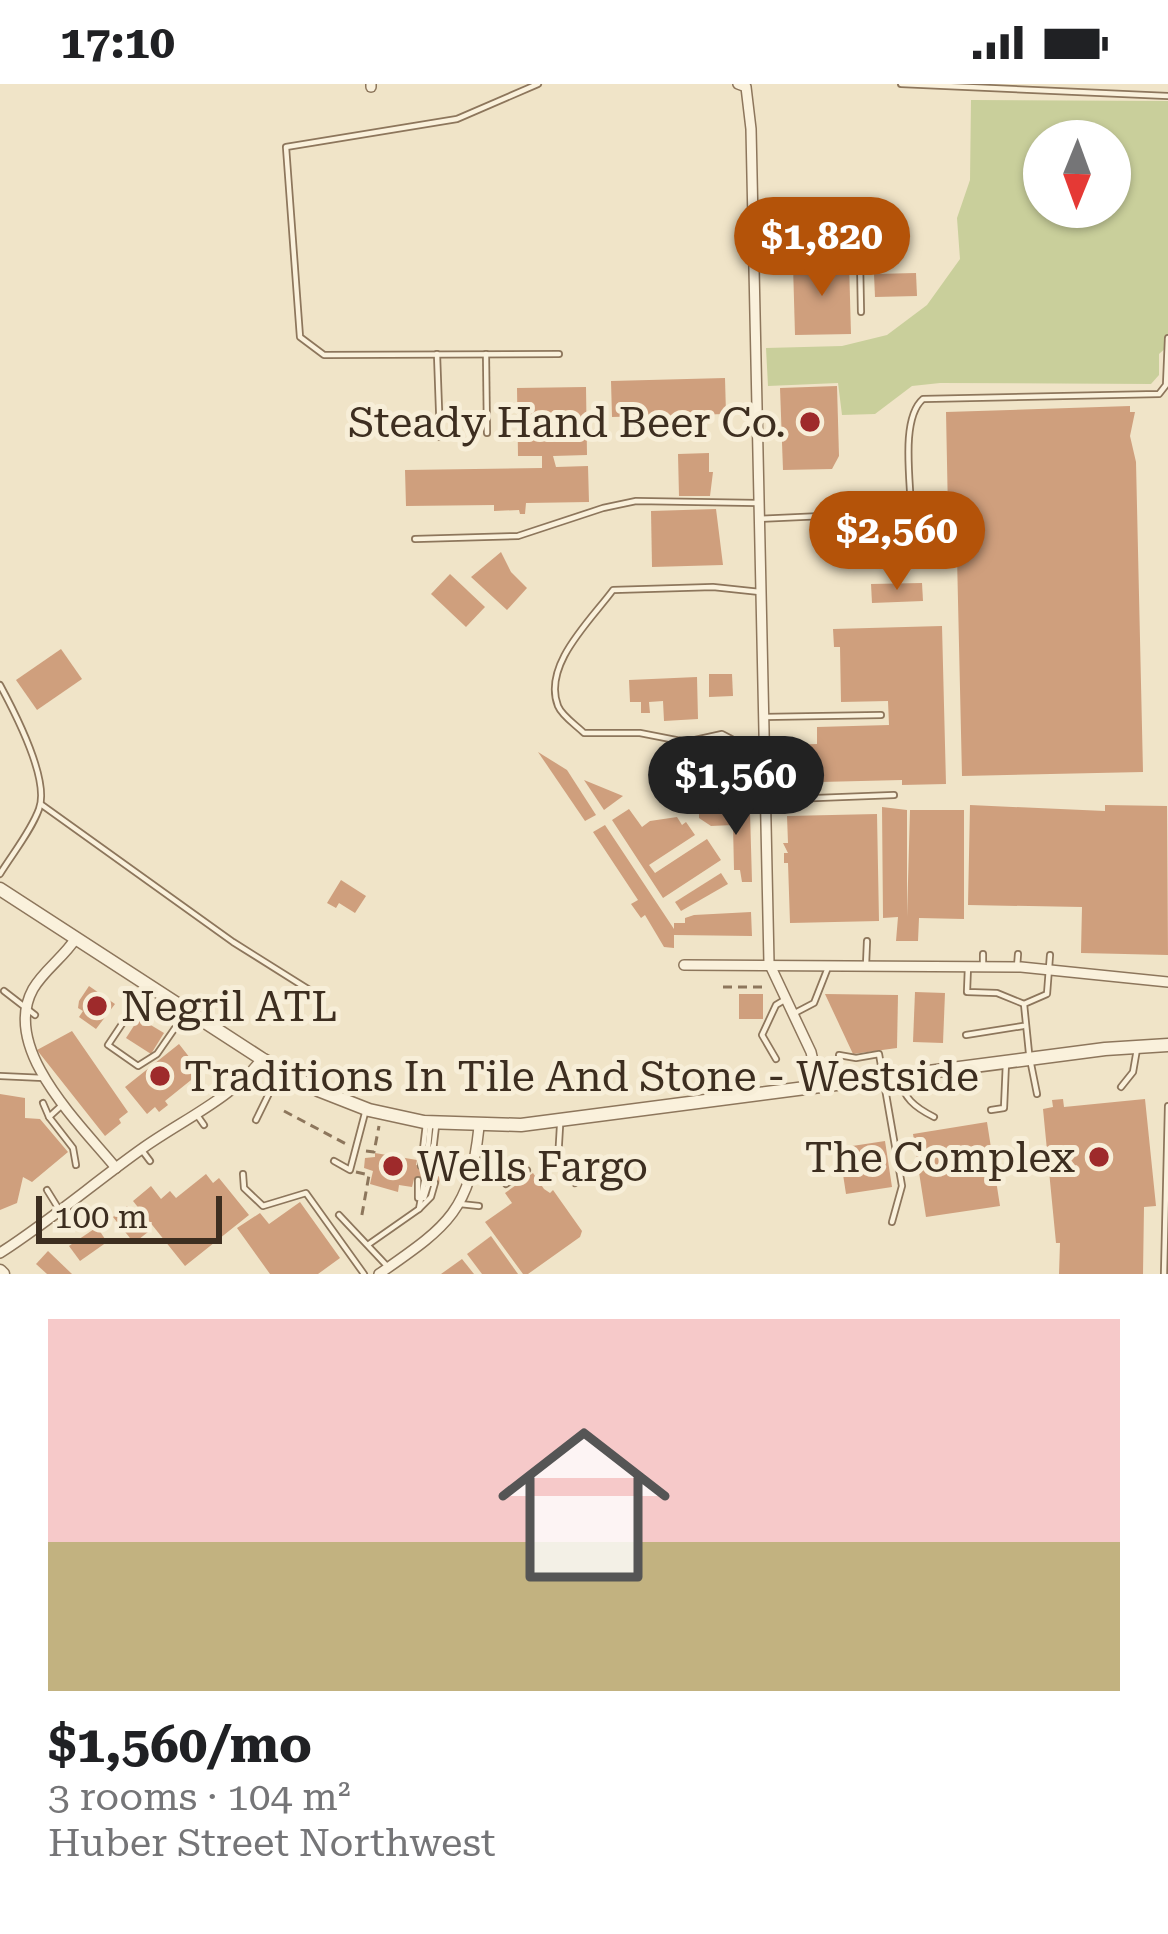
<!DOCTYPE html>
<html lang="en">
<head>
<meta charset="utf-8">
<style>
	:root { --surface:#fff; --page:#f6f6f6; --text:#202124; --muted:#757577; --accent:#b45309 }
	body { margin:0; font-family:"Roboto Serif",serif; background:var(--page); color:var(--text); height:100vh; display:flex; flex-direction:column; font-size:45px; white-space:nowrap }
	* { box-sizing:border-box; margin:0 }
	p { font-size:39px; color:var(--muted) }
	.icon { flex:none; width:66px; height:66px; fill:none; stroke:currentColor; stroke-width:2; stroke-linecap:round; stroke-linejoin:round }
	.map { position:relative; height:1190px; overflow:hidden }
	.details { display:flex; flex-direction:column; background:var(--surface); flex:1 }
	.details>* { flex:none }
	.needle { width:78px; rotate:181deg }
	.fabs { position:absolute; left:1023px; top:36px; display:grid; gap:24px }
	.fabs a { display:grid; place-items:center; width:108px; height:108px; border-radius:50%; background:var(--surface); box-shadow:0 3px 9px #0004; font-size:60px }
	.scale { position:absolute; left:36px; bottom:30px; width:186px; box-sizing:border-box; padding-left:12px; border:6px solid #3d2e20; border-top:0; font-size:33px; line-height:42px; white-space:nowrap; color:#3d2e20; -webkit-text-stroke:9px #f7eed8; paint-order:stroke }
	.price { position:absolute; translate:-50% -102px; padding:0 27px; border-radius:42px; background:var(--accent); color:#fff; font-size:39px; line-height:78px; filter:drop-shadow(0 3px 6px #0008) }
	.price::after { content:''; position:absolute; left:50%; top:72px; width:36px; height:27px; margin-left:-18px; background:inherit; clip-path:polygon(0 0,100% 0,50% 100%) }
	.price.on { background:#222; color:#fff }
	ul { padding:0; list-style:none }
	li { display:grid; align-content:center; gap:24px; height:636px; padding:0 48px }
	li span { display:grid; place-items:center; height:372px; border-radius:0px; color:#555 }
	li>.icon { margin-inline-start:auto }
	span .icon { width:216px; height:216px; fill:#fffc; stroke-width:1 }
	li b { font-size:51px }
	.status { display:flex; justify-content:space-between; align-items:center; height:84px; padding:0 60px; background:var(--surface); direction:ltr }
	.status svg { height:33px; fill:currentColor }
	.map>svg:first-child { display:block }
	.green { fill:#c9cf9b; fill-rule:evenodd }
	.building { fill:#cf9f7d }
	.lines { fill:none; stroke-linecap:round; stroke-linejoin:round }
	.service-casing { stroke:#8d765c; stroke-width:8 }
	.minor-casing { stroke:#8d765c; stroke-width:12 }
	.tertiary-casing { stroke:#8d765c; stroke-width:15 }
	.path { stroke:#8d765c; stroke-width:3; stroke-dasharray:9 6; stroke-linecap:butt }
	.service { stroke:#faf1dc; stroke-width:4.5 }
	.minor { stroke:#faf1dc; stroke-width:9 }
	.tertiary { stroke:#faf1dc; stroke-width:12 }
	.poi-dot { fill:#9e2a2b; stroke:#f7eed8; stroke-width:4.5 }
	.labels { text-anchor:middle; stroke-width:10; stroke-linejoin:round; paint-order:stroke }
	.poi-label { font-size:42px; fill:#3d2e20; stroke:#f7eed8; text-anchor:start }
</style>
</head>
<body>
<div class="status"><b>17:10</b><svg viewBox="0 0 49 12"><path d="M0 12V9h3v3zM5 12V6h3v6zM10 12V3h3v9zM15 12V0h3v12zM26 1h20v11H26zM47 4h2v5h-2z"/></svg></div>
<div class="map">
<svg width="1168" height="1190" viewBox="0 0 1168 1190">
	<rect width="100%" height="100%" fill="#f0e4c8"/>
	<path class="green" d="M 971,16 L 1168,17 L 1168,262 L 1159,270 L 1159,291 L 1151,300 L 940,299 L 912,302 L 875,330 L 842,331 L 838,299 L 768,302 L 766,264 L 842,262 L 887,251 L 927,221 L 960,175 L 957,134 L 970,96 ZM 1044,57 L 1110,57 L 1110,123 L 1044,123 Z"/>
	<g class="building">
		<polygon points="849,179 851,250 795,251 793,181"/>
		<polygon points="916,189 917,212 875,213 874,190"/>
		<polygon points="725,294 726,330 612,333 611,297"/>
		<polygon points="837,302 839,372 832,385 783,386 780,304"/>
		<polygon points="586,303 587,371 553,372 556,383 588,382 589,418 526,419 525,430 520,430 519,426 494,427 494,421 406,422 405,386 542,384 542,372 518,372 517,304"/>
		<polygon points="1130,322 1130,328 1135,328 1130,352 1136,378 1143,688 962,692 956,429 948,429 946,328"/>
		<polygon points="709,369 709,388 713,388 710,412 679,412 678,370"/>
		<polygon points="716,425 723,481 652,483 651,427"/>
		<polygon points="501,468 511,488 527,504 507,526 471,493"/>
		<polygon points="450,490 485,523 466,543 431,510"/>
		<polygon points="922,499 923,517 872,519 871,500"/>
		<polygon points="942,542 946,700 902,701 902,696 820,698 820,693 809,693 809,700 801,700 801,693 783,694 783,661 817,660 817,643 889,641 888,617 841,618 840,563 834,563 833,545"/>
		<polygon points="61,565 82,595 37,626 16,596"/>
		<polygon points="709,590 732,590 733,612 709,613"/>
		<polygon points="697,593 698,635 664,637 663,617 649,618 650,629 641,629 641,618 630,618 629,596"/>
		<polygon points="538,668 567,686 596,731 585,737"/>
		<rect x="689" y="683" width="39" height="16"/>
		<polygon points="584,696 623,712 604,726"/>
		<polygon points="970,721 1105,727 1105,721 1167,722 1168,871 1081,869 1082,823 968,821"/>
		<polygon points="882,723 907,726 907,833 910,726 964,726 964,835 919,834 918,857 896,857 898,833 883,834"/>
		<polygon points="629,725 642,743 650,737 677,733 682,741 686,738 695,751 649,781 655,789 707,755 721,776 663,814 612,736"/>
		<polygon points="750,728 752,798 742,798 740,786 734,786 733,741 711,742 699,734 699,729"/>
		<polygon points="877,730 879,837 790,839 788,779 784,779 784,769 788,769 783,759 788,759 787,732"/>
		<polygon points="605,741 674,845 674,839 685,839 685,834 694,831 751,828 752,852 674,851 674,864 664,863 645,831 641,834 631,820 638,816 593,748"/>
		<polygon points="721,789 728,800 681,827 675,818"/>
		<polygon points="341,796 366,812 355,829 339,819 336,824 327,819"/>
		<polygon points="89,902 115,920 96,945 79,933 83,927 78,924 79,917"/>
		<polygon points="915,908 945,909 943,959 913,958"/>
		<rect x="739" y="910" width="24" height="25"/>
		<polygon points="825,910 898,911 897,964 853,970"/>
		<polygon points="139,934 164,949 151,970 126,954"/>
		<polygon points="72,947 128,1028 119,1035 121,1039 105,1052 37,966"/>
		<polygon points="179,960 201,988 165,1017 168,1021 159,1028 155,1023 147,1030 125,1003"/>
		<polygon points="0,1010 25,1014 25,1034 40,1035 68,1068 32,1098 23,1093 17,1119 0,1126"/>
		<polygon points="1063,1015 1064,1023 1145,1015 1156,1122 1144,1123 1143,1190 1059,1190 1060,1159 1056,1159 1043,1025 1053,1023 1052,1016"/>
		<polygon points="987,1038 1000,1122 926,1133 913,1050"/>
		<polygon points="885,1057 892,1103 846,1110 839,1064"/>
		<polygon points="375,1069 417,1076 416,1081 441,1086 439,1100 414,1095 412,1103 399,1101 398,1108 370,1100 373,1087 364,1084 365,1074 375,1073"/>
		<polygon points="533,1089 544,1105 550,1109 553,1106 582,1147 580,1153 528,1190 523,1190 485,1138 512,1119 505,1109"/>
		<polygon points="206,1090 213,1099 219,1094 249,1131 185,1182 133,1117 151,1102 161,1115 170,1107 176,1114"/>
		<polygon points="300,1118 340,1174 318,1190 270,1190 237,1144 260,1129 269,1140"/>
		<polygon points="127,1122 148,1148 134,1159 113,1133"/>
		<polygon points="97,1143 107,1158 80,1177 69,1162"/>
		<polygon points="491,1152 518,1190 482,1190 467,1170"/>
		<polygon points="48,1167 72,1190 47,1190 36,1180"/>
		<polygon points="462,1175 474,1190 441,1190"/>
	</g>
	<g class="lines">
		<g class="service-casing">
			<g id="service">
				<polyline points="538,0 457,35 286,63 300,253 324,271 559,270"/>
				<polyline points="901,0 1168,12"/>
				<polyline points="753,176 860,176 861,228"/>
				<polyline points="437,270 440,353"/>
				<polyline points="486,270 487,349"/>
				<path d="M 759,435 L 911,428 C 911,399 900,335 923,315 L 1159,310 L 1166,301 L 1168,254"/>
				<polyline points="415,455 518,452 603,424 636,417 758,419"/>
				<path d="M 760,508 L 713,503 L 613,506 C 591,536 542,581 558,622 C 562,632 576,641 584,649 L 640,649 L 686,658 L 722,650 L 762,671"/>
				<path d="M 0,601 C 14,627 50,696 39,725 C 31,747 13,769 0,790"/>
				<polyline points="763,633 881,631"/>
				<polyline points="765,716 894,711"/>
				<polyline points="42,721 233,858 311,907"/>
				<polyline points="866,881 867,857"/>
				<polyline points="968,882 967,908 997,909 1024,920"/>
				<polyline points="983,882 983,870"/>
				<polyline points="1017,883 1018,870"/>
				<polyline points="146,904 108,961 138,982 157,970 184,931"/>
				<polyline points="4,907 35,931"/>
				<polyline points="793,930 814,919 827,886"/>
				<polyline points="966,951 1023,942"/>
				<polyline points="1029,969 1024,920 1047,910 1050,871"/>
				<polyline points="839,971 856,974 879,970 902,1102 892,1138"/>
				<polyline points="776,975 762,951 776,921 786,915"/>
				<polyline points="1031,980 1037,1010"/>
				<polyline points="0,992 44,994"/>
				<path d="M 898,993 C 904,1014 914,1023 934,1033"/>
				<polyline points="1121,1003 1133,988 1137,965"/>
				<polyline points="43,1019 49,1033"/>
				<polyline points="61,1022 49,1033 73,1064 76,1081"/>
				<polyline points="991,1026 1004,1024 1006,978"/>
				<polyline points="197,1031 204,1041"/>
				<polyline points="256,1036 280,987"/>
				<polyline points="560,1042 558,1076 575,1099"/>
				<polyline points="433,1062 438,1085"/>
				<polyline points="141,1065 150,1077"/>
				<polyline points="334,1077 350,1086 365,1029"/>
				<polyline points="421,1082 426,1040"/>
				<polyline points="426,1084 430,1042"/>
				<polyline points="431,1084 436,1042"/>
				<polyline points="243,1090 244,1104 263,1122 306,1109 364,1190"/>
				<polyline points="418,1096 418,1114"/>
				<polyline points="506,1100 527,1086"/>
				<polyline points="47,1106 60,1127"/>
				<polyline points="424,1114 429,1098"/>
				<polyline points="460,1120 479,1122"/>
				<polyline points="419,1125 431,1113 435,1099"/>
				<polyline points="339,1131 388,1183"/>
				<polyline points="369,1160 419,1125 424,1098"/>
				<polyline points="1164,1190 1168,1022"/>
			</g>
		</g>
		<g class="minor-casing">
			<g id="minor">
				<polyline points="738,0 746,3 751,45 769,879 811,968 819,1003"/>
				<polyline points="371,3 371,0"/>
				<path d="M 76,854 C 64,873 44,886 33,905 C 0,965 81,1041 116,1084"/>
				<polyline points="684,881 1021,883 1168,898"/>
				<path d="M 0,1169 C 50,1137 95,1098 143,1064 C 184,1035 231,1015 262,975"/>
				<path d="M 379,1190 C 446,1143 470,1129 479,1043"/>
			</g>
		</g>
		<g class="tertiary-casing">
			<g id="tertiary">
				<polyline points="0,805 262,975 318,1006 369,1026 424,1038 521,1041 1105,965 1168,961"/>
				<polyline points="0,1187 3,1190"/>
			</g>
		</g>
		<g class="path">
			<polyline points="723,903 767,903"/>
			<polyline points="284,1027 348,1061"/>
			<polyline points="366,1067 374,1068 379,1042"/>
			<polyline points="356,1088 369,1091 361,1136"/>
		</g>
		<use href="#service" class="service"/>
		<use href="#minor" class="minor"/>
		<use href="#tertiary" class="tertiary"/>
	</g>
	<g class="poi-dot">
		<circle cx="810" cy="338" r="12"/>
		<circle cx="97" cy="922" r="12"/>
		<circle cx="160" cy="992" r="12"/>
		<circle cx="1099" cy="1073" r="12"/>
		<circle cx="393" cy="1082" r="12"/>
	</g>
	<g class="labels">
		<g class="poi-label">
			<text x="786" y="353" text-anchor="end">Steady Hand Beer Co.</text>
			<text x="121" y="937">Negril ATL</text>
			<text x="184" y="1007">Traditions In Tile And Stone - Westside</text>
			<text x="1075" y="1088" text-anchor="end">The Complex</text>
			<text x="417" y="1097">Wells Fargo</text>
		</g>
	</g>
</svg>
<div class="fabs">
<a><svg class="needle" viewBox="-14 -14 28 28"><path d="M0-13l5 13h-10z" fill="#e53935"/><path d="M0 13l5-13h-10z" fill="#757577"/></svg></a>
</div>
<div class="scale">100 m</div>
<b class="price" style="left:822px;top:215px">$1,820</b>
<b class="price" style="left:897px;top:509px">$2,560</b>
<b class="price on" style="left:736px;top:754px">$1,560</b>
</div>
<section class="details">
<ul>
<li><span style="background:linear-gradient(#f6c9c9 60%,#c2b280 0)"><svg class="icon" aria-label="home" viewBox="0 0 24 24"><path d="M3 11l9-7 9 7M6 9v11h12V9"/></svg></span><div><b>$1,560/mo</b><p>3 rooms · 104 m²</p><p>Huber Street Northwest</p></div></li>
</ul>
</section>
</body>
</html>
